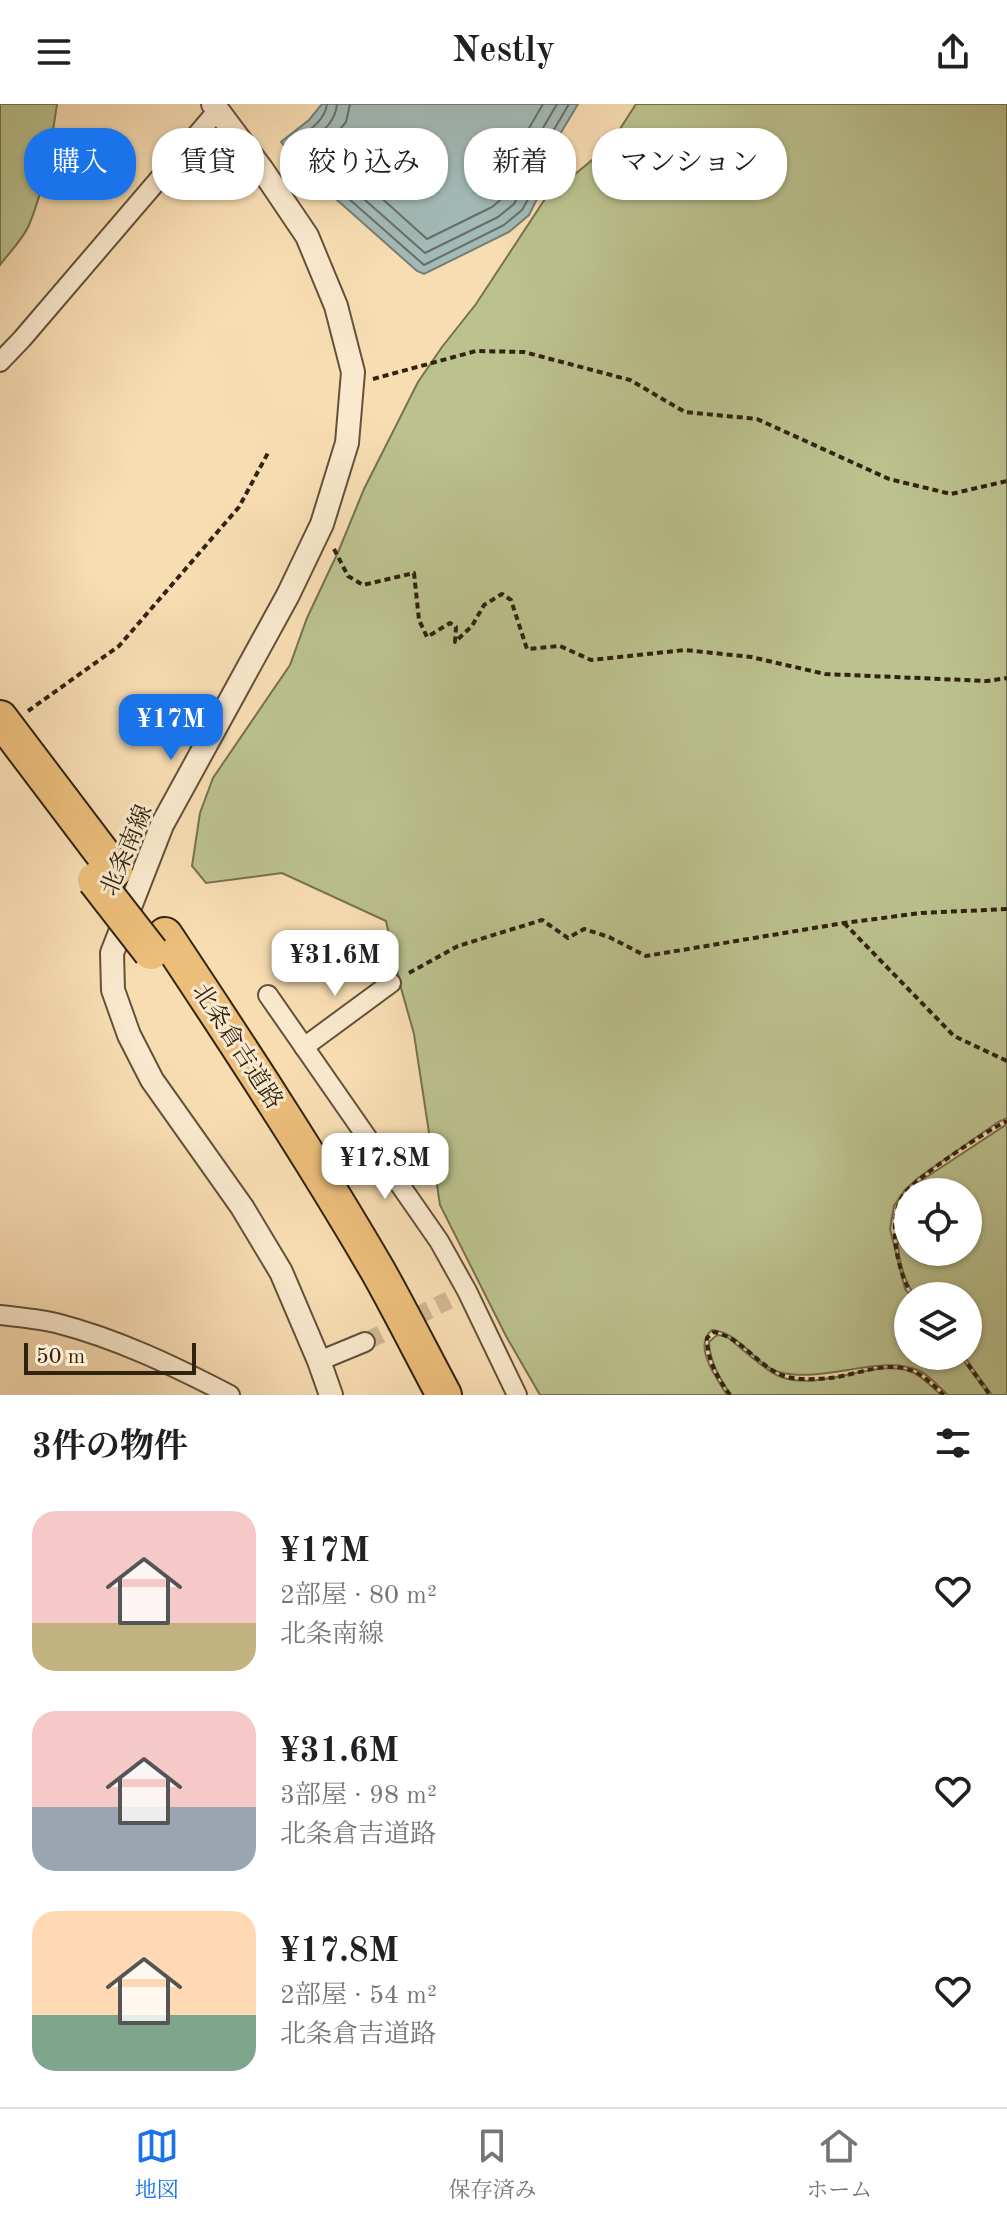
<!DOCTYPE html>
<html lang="ja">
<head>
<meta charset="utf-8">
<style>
	:root { --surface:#fff; --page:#f6f6f6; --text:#202124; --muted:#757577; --line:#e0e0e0; --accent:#1a73e8 }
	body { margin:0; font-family:"Old Standard TT","Noto Serif JP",serif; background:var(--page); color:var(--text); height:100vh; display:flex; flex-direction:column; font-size:30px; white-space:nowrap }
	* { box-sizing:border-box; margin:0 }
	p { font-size:26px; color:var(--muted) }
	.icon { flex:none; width:44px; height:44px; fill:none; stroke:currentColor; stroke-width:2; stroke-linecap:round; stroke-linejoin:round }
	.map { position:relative; height:1291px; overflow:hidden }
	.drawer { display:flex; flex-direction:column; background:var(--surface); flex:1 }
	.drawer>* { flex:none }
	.banner { position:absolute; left:24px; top:24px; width:960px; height:72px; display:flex; gap:16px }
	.controls { position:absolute; left:894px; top:1074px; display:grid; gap:16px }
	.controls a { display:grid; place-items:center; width:88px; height:88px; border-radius:50%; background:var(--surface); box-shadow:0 2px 6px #0004; font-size:40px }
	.scale { position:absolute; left:24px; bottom:20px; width:172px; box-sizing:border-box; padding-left:8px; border:4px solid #302310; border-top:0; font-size:22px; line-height:28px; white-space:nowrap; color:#302310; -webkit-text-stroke:6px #fae9ce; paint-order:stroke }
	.price { position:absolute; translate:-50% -68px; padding:0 18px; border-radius:16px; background:#fff; color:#222; font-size:26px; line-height:52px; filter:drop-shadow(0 2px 4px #0008) }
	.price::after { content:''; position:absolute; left:50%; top:48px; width:24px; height:18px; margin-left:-12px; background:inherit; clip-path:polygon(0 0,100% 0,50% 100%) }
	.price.selected { background:var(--accent); color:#fff }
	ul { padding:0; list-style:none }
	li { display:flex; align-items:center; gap:24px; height:200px; padding:0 32px }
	li span { display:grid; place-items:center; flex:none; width:224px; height:160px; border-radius:24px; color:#555 }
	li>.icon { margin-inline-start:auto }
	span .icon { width:96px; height:96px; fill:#fffc; stroke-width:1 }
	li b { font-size:34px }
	h2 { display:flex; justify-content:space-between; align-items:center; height:96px; padding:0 32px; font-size:34px }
	.chip { padding:0 28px; border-radius:32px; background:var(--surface); box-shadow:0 2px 6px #0004; font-size:28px; line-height:72px }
	.chip.selected { background:var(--accent); color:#fff }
	header { display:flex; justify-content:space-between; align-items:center; height:104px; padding:0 32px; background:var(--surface); font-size:36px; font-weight:800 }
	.tabs { display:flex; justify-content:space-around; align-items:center; height:112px; border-top:2px solid var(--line); background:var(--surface); font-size:22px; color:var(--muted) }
	.tabs a { display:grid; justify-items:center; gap:4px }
	.tabs .selected { color:var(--accent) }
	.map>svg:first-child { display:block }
	.green { fill:#bbc28e; stroke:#76724f; stroke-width:2 }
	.water { fill:#a2bab7; stroke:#747e74; stroke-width:2 }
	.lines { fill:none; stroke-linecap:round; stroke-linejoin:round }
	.shore { stroke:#696e64; stroke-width:2 }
	.minor-tunnel { stroke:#d0b892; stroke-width:18; stroke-dasharray:18 9; stroke-linecap:butt }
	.minor-casing { stroke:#625239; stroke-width:22 }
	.tertiary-casing { stroke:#625239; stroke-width:26 }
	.motorway-casing { stroke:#302310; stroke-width:38 }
	.path { stroke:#302310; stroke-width:4; stroke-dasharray:6 4; stroke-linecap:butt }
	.minor { stroke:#fae9ce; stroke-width:18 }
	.tertiary { stroke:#fae9ce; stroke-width:22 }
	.motorway { stroke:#ecbe7a; stroke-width:34 }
	.motorway-bridge-casing { stroke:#302310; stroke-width:38; stroke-linecap:butt }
	.motorway-bridge { stroke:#ecbe7a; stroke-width:34 }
	.labels { text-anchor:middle; stroke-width:6; stroke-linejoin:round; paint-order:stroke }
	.street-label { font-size:24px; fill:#302310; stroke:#fae9ce }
</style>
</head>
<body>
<header><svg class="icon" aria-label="menu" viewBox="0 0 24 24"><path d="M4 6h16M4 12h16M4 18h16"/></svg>Nestly<svg class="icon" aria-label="share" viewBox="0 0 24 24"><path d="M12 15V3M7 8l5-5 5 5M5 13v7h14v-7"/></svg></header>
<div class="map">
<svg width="1007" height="1291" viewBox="0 0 1007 1291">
	<rect width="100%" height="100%" fill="#f8ddb3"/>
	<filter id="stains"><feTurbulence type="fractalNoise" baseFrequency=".0025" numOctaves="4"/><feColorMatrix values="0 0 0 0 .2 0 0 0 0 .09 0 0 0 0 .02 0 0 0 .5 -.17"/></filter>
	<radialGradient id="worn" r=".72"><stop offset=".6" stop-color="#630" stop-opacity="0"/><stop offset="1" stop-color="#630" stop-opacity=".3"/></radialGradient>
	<g class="green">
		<path d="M 0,0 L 57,0 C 51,40 45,83 29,121 C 23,135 9,149 0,161 Z"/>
		<path d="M 636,0 L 1007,0 L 1007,1014 L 998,1018 L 918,1074 L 905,1086 L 894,1102 L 890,1125 L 905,1185 L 911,1192 L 908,1192 L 908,1252 L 960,1252 L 989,1291 L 948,1291 C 939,1283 930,1272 920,1267 C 882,1249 824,1280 779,1268 C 757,1263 740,1228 712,1226 C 692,1242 717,1275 727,1291 L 540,1291 L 506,1232 L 440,1101 L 414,930 L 401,884 L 386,817 L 282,769 L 206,779 L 192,762 L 200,709 L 213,674 L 290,561 L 307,514 L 339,446 L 364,385 L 418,278 L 442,243 L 476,200 L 545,95 L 609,42 Z"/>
		<path d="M 1007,1020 L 1007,1291 L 992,1291 L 964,1252 L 968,1252 L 968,1192 L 915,1192 C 897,1167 890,1115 908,1089 L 908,1148 L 968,1148 L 968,1088 L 909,1088 L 919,1078 Z"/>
		<path d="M 717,1231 L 726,1232 C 740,1243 766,1268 781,1273 C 823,1288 876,1253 912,1268 C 923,1273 932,1283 941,1291 L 731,1291 C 720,1275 710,1258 709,1238 Z"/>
	</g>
	<polygon class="water" points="322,0 578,0 553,42 544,81 529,111 509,128 424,170 417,167 309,71 281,38 309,16"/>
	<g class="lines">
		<g class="shore">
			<path d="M 327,0 C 325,17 308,27 295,37 L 295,42 L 315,65 L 424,161 L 504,121 L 522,106 L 537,79 L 546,39 L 569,0"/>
			<path d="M 337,0 C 336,17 322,28 310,39 L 309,43 L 322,58 L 425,149 L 498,113 L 514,100 L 527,75 L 536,36 L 557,0"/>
			<polyline points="350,0 346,18 327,41 327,45 427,135 492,103 505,92 516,71 525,31 543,0"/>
		</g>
		<polyline class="minor-tunnel" points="365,1238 449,1196"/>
		<g class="minor-casing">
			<g id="minor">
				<polyline points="0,258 22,235 218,6"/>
				<polyline points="268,891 439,1137 467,1187 517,1291"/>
				<polyline points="304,943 391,879"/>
				<path d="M 0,1211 C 18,1213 38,1215 56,1219 C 118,1235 174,1262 230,1291"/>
				<polyline points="319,1257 365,1238"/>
			</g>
		</g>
		<g class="tertiary-casing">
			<polyline id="tertiary" points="213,0 261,64 307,132 336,202 353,268 347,339 322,420 288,491 162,721 112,849 113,886 129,931 152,976 242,1103 281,1168 319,1257 331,1291"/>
		</g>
		<g class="motorway-casing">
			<g id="motorway">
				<polyline points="0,614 115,766"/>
				<path d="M 165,831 C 238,941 311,1052 378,1167 C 401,1208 422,1250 444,1291"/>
			</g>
		</g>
		<g class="path">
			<polyline points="373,275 476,247 524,248 630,276 685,308 757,315 889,375 951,390 1007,377"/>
			<polyline points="334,445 348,472 363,481 414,469 419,516 427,533 450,519 456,523 455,538 472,522 484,501 502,490 511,496 527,545 560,542 591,556 685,546 751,553 825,570 987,577 1007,574"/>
			<polyline points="28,607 119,542 239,403 269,347"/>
			<polyline points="844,819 954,932 1007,957"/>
			<polyline points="409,869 458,842 542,816 568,834 584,825 609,833 646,852 844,819 921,809 1007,805"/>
			<path d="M 913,1192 C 897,1170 886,1114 904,1090 C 918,1072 986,1027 1007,1017"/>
			<polyline points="962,1252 990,1291"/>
			<path d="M 730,1291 C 717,1273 707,1256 707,1234 L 714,1228 C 745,1234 762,1270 793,1274 C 804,1276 819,1275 830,1274 C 858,1271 888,1255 915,1268 C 926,1273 935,1283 944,1291"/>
		</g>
		<use href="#minor" class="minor"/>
		<use href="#tertiary" class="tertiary"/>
		<use href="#motorway" class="motorway"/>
		<g class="motorway-bridge-casing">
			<polyline id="motorway-bridge" points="95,776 151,848"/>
		</g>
		<use href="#motorway-bridge" class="motorway-bridge"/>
	</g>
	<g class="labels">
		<g class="street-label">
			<text transform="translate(126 746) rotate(-67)" y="8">北条南線</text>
			<text transform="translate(238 942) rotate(57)" y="8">北条倉吉道路</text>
		</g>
	</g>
	<rect width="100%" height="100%" filter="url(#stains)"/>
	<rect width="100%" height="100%" fill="url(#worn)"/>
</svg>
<div class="controls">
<a><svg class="icon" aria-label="locate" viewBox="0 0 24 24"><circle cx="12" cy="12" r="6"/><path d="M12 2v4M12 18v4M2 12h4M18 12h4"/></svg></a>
<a><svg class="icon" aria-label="layers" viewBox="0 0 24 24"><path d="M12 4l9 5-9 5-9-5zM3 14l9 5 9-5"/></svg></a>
</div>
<div class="scale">50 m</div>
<b class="price selected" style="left:171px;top:658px">¥17M</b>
<b class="price" style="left:335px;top:894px">¥31.6M</b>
<b class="price" style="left:385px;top:1097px">¥17.8M</b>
<div class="banner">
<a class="chip selected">購入</a>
<a class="chip">賃貸</a>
<a class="chip">絞り込み</a>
<a class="chip">新着</a>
<a class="chip">マンション</a>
</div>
</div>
<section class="drawer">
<h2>3件の物件<svg class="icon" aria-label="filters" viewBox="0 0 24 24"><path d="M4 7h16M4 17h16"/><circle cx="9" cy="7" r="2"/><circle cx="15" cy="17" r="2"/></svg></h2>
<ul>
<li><span style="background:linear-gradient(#f6c9c9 70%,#c2b280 0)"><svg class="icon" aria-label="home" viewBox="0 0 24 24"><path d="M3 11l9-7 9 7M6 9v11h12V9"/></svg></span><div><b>¥17M</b><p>2部屋 · 80 m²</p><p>北条南線</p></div><svg class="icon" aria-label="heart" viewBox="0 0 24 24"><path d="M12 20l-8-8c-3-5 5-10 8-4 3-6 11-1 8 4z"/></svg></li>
<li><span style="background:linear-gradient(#f6c9c9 60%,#9aa5b1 0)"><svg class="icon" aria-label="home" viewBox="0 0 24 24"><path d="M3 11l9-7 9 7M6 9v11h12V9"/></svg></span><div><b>¥31.6M</b><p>3部屋 · 98 m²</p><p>北条倉吉道路</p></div><svg class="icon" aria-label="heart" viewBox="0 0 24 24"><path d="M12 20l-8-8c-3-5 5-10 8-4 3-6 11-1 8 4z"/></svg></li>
<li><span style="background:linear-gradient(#ffd9b3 65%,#7fa58c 0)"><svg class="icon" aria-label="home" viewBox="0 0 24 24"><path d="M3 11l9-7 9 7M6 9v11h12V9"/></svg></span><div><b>¥17.8M</b><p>2部屋 · 54 m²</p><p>北条倉吉道路</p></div><svg class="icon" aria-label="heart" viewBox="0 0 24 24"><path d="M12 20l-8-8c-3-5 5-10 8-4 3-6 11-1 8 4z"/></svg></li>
</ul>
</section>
<nav class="tabs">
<a class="selected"><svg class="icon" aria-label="map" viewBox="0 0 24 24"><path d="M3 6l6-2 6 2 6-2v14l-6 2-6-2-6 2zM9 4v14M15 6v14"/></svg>地図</a>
<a><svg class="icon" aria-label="saved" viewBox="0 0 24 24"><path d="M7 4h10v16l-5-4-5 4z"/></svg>保存済み</a>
<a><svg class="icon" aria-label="home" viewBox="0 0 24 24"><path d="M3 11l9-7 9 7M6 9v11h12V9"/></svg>ホーム</a>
</nav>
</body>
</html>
